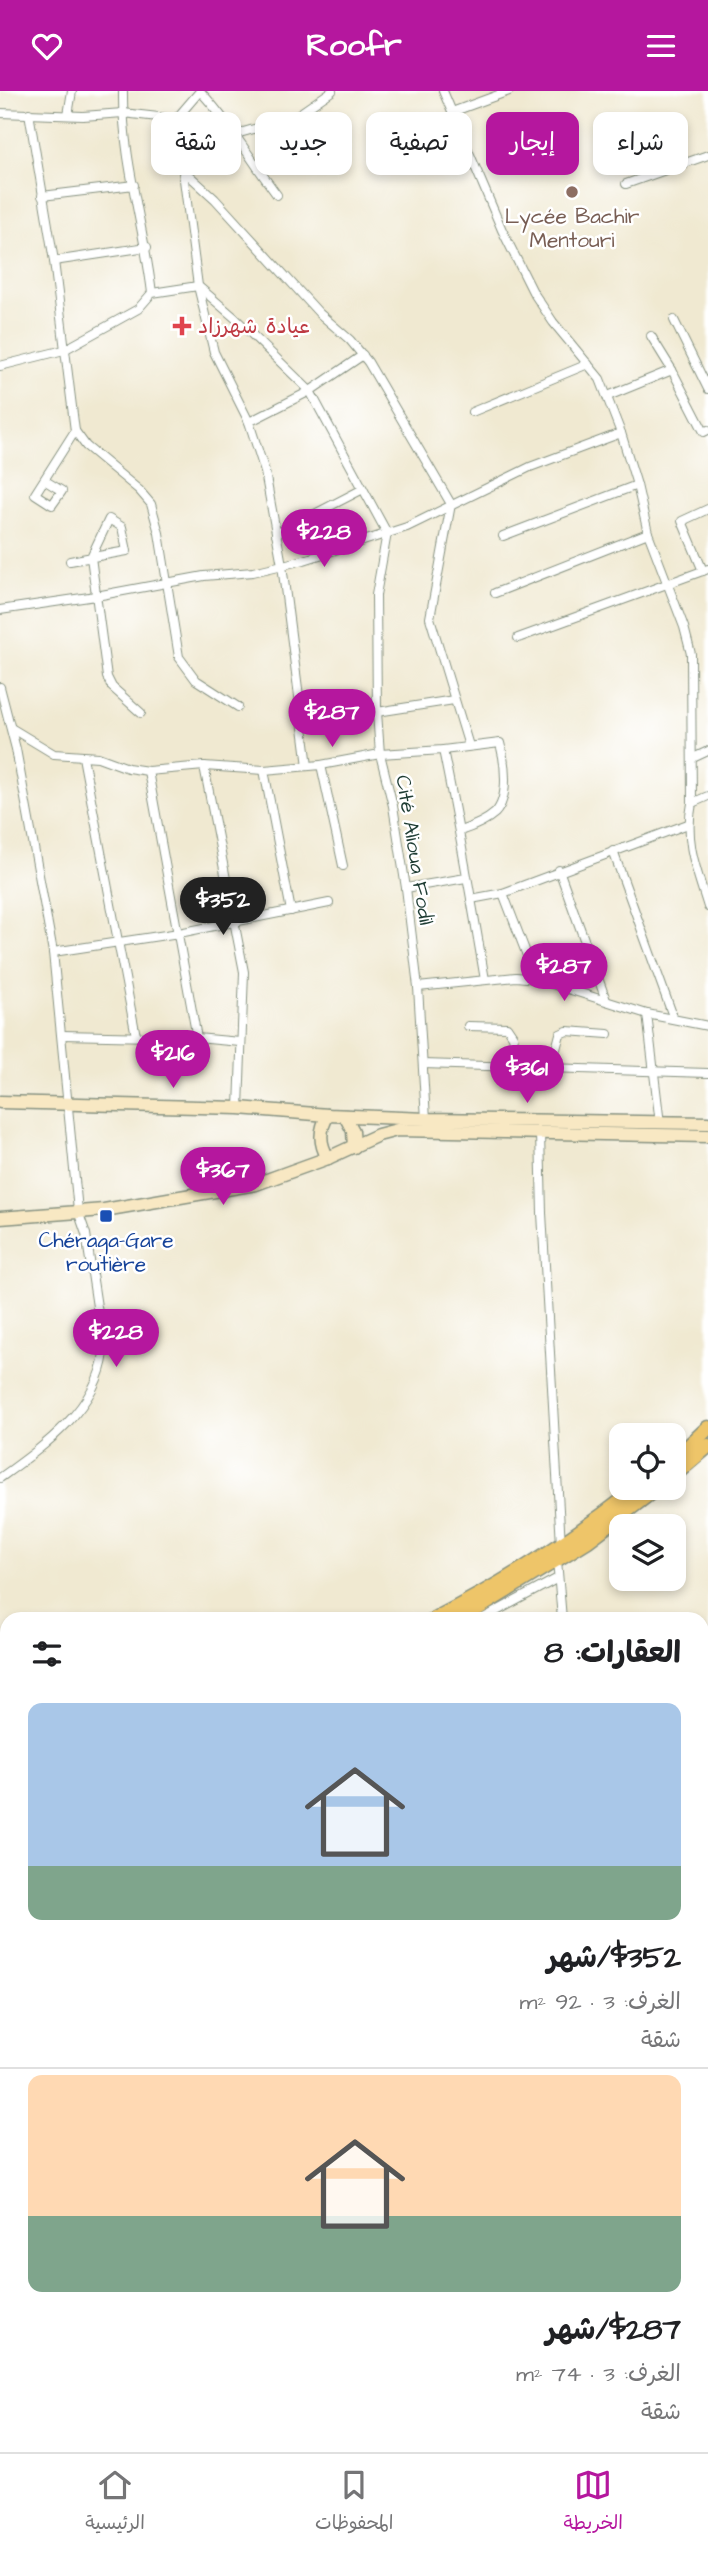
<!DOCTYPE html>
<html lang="ar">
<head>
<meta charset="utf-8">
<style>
	:root { --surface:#fff; --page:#f2f2f2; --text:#202124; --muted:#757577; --line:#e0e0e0; --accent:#b5179e }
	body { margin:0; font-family:"Architects Daughter","Playpen Sans Arabic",sans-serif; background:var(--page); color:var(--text); direction:rtl; height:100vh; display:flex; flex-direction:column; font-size:26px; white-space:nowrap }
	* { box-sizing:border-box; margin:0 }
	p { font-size:23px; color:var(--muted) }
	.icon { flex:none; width:38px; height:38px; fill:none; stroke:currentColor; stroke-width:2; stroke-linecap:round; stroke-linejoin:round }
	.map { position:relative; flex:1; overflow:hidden; direction:ltr }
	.side { position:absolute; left:0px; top:1521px; width:709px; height:842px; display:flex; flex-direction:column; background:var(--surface); border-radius:21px 21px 0 0; box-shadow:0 4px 10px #0003; direction:rtl }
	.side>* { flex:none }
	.guide { position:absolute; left:21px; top:21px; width:667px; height:63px; direction:rtl; display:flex; gap:14px }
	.tools { position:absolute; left:609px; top:1332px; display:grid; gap:14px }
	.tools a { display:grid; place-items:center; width:77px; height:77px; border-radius:14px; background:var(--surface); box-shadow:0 4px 10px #0003; font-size:35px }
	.price { position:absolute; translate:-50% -60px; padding:0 16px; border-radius:24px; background:var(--accent); color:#fff; font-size:23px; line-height:46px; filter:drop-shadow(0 2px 4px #0008) }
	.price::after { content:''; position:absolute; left:50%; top:42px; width:21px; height:16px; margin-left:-10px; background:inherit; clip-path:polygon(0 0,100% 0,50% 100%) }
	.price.selected { background:#222; color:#fff }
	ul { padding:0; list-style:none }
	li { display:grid; align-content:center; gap:14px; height:371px; padding:0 28px }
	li+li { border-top:2px solid var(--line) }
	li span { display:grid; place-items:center; height:217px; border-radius:14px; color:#555 }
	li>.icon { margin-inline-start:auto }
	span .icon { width:126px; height:126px; fill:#fffc; stroke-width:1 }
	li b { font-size:30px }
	h2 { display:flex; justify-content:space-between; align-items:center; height:84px; padding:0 28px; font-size:30px }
	.pill { padding:0 24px; border-radius:14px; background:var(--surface); box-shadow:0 4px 10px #0003; font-size:24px; line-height:63px }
	.pill.selected { background:var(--accent); color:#fff }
	header { display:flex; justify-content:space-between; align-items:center; height:91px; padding:0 28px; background:var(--accent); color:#fff; font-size:32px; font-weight:700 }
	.tabs { display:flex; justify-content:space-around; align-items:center; height:98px; border-top:2px solid var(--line); background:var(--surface); font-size:19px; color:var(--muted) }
	.tabs a { display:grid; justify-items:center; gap:4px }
	.tabs .selected { color:var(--accent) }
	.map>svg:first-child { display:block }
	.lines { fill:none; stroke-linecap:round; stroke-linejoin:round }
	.minor-casing { stroke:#889382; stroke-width:10 }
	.secondary-casing { stroke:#889382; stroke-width:15 }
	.primary-casing { stroke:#889382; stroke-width:15 }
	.trunk-casing { stroke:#889382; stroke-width:17 }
	.minor { stroke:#fff; stroke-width:8 }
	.secondary { stroke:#f8e8c3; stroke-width:12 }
	.primary { stroke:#eec569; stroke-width:12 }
	.trunk { stroke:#eec569; stroke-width:14 }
	.education-dot { fill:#8d6e63; stroke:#fff; stroke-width:2.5 }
	.health-dot { fill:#e0444e; stroke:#fff; stroke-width:2.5 }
	.transit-dot { fill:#1a4fb4; stroke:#fff; stroke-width:2.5 }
	.labels { text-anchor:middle; stroke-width:5; stroke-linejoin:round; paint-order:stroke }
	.education-label { font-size:21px; fill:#785e54; stroke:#fff }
	.health-label { font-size:21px; fill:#be3a42; stroke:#fff; text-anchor:start }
	.street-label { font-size:21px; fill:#1f3d34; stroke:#fff }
	.transit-label { font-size:21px; fill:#164399; stroke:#fff }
</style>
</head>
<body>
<header><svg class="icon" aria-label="menu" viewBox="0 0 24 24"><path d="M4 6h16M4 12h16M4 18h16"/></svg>Roofr<svg class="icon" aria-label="heart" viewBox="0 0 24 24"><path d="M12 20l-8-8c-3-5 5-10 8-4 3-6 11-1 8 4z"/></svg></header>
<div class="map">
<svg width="708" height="2361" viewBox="0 0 708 2361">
	<rect width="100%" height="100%" fill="#fff"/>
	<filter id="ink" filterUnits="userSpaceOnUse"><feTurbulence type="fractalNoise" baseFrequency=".0143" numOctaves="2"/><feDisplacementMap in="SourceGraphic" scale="14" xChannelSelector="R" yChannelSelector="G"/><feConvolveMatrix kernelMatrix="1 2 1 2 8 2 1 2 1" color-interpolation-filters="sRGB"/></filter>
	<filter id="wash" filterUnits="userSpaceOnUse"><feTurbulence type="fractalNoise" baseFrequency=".00686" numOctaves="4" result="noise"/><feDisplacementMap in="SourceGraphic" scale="28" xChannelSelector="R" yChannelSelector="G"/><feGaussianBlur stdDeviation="1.57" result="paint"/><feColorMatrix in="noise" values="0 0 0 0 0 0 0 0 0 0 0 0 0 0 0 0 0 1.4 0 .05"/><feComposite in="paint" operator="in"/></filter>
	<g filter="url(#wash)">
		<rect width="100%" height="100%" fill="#f0e9d1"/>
	</g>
	<g filter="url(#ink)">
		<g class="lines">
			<g class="minor-casing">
				<g id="minor">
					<path d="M 123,0 C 122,68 144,135 152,202"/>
					<polyline points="200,0 176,28 198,195 214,261 249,331 265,381 282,474 308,675"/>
					<path d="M 200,0 C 230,32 251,69 277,104"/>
					<path d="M 443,0 L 502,139 L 533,201 L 553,231 L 600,288 L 621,342 L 637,394 L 648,442 L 684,536 L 691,563 L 692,712 C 684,751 697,780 708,816"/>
					<polyline points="452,21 509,0"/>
					<polyline points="0,22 83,25 123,22 176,28"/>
					<polyline points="29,22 54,170 75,340 86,355 139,399 151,413 159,442 179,566 196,589 238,616"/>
					<polyline points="68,24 72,0"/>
					<polyline points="236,43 293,27 332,0"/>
					<polyline points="182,78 215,108 319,222 350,249 368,271 451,413 430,527 469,655"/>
					<polyline points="626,93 708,64"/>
					<polyline points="42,105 134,94"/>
					<polyline points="54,170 147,156"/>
					<polyline points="674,229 708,298"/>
					<polyline points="651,245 672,279 704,341 708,339"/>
					<polyline points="0,275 64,259 138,218 152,202 198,195 235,227 310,300 387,442 376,504 377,621 380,663 393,715 406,797 418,896 426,1028"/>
					<polyline points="608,305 672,279"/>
					<polyline points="472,321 588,273"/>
					<polyline points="249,331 310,300 363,264"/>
					<polyline points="44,389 62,400 52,414 35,403 75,340"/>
					<polyline points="276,443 363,398"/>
					<polyline points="503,445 637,394"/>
					<polyline points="70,470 127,460 122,436 109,428 91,466 107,586 112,596 141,622"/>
					<polyline points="703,480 682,430 708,418"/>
					<polyline points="495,502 648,442"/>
					<polyline points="0,519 96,505 204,485 253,481 304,469 407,436 530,376 621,342"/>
					<polyline points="518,547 708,478"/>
					<path d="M 0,596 L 16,658 L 53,861 L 78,1120 L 86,1143 L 104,1262 C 97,1318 43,1356 0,1387"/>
					<polyline points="377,621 454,609"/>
					<path d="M 11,637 L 54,663 L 98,666 L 128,677 L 148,680 L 204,675 L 264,679 L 321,674 L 380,663 L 443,659 L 500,652 C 505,671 510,706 495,722 C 485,731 472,736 460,740"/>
					<path d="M 443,659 C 459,736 472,812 485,889"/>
					<polyline points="83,666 136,945"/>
					<polyline points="693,667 708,660"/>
					<polyline points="321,674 343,775"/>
					<polyline points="204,675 244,881 239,1017"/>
					<polyline points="264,679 291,820"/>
					<polyline points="148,680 197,947"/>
					<polyline points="692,712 708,705"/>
					<polyline points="613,760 674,928"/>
					<polyline points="559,779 606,909"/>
					<polyline points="406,797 466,787"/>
					<polyline points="503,802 536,888"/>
					<polyline points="471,808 503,802 688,733"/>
					<polyline points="53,861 179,842 329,812"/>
					<polyline points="418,896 516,886 536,888 647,923 708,935"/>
					<polyline points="647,923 660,1033"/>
					<polyline points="468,935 507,936 513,945 519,976"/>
					<polyline points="62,944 197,947 240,951"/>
					<polyline points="423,973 708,982"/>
					<polyline points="551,977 560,943 567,940 608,943"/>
					<polyline points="540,1042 542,1122 561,1454"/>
					<polyline points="557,1469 562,1528"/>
					<polyline points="482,1528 558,1487"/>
					<polyline points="702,1963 708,1973"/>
				</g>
			</g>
			<g class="secondary-casing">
				<g id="secondary">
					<polyline points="0,1011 239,1017 328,1024 426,1028 708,1032"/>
					<polyline points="345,1025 353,1040 354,1056"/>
					<path d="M 328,1067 C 319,1052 319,1039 328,1024"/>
					<polyline points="0,1127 104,1119 256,1093 328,1067 378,1044 397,1039 708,1045"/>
				</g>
			</g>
			<g class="primary-casing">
				<g id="primary">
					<polyline points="0,1668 7,1667"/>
					<polyline points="0,1702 7,1701"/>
					<polyline points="0,2273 7,2296"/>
					<polyline points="0,2313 7,2326"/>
					<polyline points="29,2356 33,2361"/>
					<polyline points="44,2356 49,2361"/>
				</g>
			</g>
			<g class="trunk-casing">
				<g id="trunk">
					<polyline points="674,1369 708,1337"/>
					<polyline points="674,1384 708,1355"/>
					<path d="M 435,1528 C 508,1491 576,1446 640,1396"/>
					<polyline points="460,1528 588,1449 658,1396"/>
					<polyline points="0,1680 7,1679"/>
					<polyline points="0,1692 7,1690"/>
				</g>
			</g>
			<use href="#minor" class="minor"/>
			<use href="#secondary" class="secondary"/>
			<use href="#primary" class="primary"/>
			<use href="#trunk" class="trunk"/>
		</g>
	</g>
	<circle class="education-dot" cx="572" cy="101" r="7"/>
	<path class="health-dot" d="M178.5 224.5h7v7h7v7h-7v7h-7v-7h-7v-7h7z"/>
	<rect class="transit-dot" x="99" y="1118" width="14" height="14" rx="3.5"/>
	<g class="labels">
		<g class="education-label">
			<text x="572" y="132">Lycée Bachir<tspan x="572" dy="24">Mentouri</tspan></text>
		</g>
		<g class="health-label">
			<text x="198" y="242">عيادة شهرزاد</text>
		</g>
		<g class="street-label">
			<text transform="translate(415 759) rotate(81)" y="7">Cité Alioua Fodil</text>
		</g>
		<g class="transit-label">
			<text x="106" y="1156">Chéraga-Gare<tspan x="106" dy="24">routière</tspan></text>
		</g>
	</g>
</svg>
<div class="tools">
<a><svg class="icon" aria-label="locate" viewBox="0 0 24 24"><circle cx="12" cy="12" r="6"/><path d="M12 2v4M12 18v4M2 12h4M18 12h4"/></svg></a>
<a><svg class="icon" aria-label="layers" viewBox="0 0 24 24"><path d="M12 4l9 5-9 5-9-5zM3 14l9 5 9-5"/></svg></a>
</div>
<b class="price" style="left:324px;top:478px">$228</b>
<b class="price" style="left:332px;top:658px">$287</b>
<b class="price selected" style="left:223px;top:846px">$352</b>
<b class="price" style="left:564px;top:912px">$287</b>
<b class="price" style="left:173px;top:999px">$216</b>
<b class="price" style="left:527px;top:1014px">$361</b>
<b class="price" style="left:223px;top:1116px">$367</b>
<b class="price" style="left:116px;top:1278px">$228</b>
<div class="guide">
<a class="pill">شراء</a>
<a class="pill selected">إيجار</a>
<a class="pill">تصفية</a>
<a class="pill">جديد</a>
<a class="pill">شقة</a>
</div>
<section class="side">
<h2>العقارات: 8<svg class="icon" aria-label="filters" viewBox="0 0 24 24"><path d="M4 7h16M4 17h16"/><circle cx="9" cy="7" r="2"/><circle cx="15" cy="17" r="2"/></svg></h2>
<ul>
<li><span style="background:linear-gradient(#a9c7e8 75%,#7fa58c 0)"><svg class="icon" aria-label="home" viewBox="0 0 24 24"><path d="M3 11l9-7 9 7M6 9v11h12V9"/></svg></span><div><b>$352/شهر</b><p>الغرف: 3 · 92 m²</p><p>شقة</p></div></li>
<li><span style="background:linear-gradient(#ffd9b3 65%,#7fa58c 0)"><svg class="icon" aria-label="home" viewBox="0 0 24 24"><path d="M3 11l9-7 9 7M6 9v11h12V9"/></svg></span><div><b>$287/شهر</b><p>الغرف: 3 · 74 m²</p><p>شقة</p></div></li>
</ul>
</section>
</div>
<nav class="tabs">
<a class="selected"><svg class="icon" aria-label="map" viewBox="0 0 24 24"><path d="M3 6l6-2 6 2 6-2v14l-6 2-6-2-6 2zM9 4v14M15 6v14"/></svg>الخريطة</a>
<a><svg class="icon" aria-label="saved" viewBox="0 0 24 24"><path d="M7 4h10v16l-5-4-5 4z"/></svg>المحفوظات</a>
<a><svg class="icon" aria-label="home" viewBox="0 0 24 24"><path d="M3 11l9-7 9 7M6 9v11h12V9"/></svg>الرئيسية</a>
</nav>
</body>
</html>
